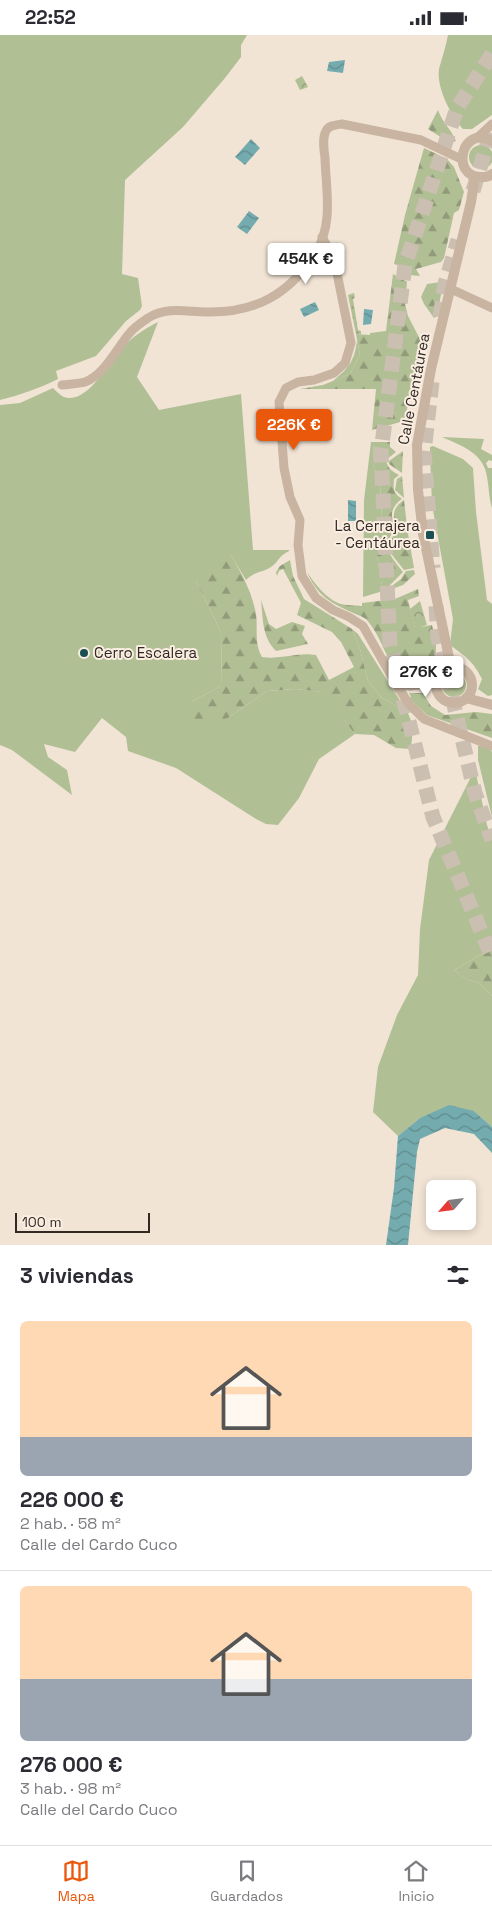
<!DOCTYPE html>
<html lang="es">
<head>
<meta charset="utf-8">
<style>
	:root { --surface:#fff; --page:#f7f7f7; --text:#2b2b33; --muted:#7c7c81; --line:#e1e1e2; --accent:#ea580c }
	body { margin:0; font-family:"Space Grotesk",sans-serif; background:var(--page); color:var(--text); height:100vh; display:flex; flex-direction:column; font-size:19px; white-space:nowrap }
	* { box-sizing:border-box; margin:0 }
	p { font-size:16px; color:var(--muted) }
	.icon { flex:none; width:28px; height:28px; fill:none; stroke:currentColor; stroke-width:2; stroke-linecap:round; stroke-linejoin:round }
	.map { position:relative; height:1210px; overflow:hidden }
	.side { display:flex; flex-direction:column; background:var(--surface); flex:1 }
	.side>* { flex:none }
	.needle { width:32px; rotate:242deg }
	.buttons { position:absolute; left:426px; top:1145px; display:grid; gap:10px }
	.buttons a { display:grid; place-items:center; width:50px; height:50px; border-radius:8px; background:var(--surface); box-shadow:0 2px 8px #0003; font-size:25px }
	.scale { position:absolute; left:15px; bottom:12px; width:135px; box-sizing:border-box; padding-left:5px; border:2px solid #332924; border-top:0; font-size:14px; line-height:18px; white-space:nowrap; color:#332924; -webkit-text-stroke:4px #f9eee1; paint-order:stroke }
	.price { position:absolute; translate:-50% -42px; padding:0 11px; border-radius:5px; background:#fff; color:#222; font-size:16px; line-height:32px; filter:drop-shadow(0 1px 2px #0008) }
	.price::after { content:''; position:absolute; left:50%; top:30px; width:15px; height:11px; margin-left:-8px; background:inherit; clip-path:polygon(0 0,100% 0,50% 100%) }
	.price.current { background:var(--accent); color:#fff }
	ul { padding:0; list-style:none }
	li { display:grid; align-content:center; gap:10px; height:265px; padding:0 20px }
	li+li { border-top:1px solid var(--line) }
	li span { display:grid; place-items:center; height:155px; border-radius:8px; color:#555 }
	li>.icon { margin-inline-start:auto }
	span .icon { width:90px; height:90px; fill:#fffc; stroke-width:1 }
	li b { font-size:21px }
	h2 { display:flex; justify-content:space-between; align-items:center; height:60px; padding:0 20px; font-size:21px }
	.status { display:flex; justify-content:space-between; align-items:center; height:35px; padding:0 25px; background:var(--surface); direction:ltr }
	.status svg { height:14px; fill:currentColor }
	.menu { display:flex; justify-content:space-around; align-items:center; height:70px; border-top:1px solid var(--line); background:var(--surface); font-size:14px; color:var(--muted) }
	.menu a { display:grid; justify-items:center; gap:2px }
	.menu .current { color:var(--accent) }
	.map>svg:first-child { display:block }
	.grass { fill:#b1bf95 }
	.forest { fill:url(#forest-firs) }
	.park { fill:url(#park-crowns) }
	.garden { fill:url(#garden-dots) }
	.water { fill:url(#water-waves) }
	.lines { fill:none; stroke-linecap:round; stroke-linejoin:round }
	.motorway-tunnel { stroke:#cbbfb2; stroke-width:15; stroke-dasharray:15 8; stroke-linecap:butt }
	.minor { stroke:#c8b4a1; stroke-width:9 }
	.tertiary { stroke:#c8b4a1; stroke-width:10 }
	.poi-dot { fill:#1a5054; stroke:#f9eee1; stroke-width:2 }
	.labels { text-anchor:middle; stroke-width:4; stroke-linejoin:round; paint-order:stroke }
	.street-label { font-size:15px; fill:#332924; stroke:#f9eee1 }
	.poi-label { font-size:15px; fill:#332924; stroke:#f9eee1; text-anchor:end }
</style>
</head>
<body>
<div class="status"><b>22:52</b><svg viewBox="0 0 49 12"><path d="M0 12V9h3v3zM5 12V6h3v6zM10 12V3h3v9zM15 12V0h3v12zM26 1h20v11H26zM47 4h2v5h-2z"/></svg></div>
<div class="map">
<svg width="492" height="1210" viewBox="0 0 492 1210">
	<defs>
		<pattern id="forest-firs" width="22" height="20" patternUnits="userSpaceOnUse" patternTransform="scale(1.25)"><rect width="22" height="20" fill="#b1bf95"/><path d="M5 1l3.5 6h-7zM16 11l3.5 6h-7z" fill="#919b79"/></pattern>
		<pattern id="park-crowns" width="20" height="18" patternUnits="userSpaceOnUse" patternTransform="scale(1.25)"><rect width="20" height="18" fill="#b1bf95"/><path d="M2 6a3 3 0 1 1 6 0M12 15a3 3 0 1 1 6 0" fill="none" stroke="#919b79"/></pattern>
		<pattern id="garden-dots" width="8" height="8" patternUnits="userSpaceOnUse" patternTransform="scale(1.25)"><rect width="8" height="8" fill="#b1bf95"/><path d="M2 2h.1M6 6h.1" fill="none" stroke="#919b79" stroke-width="1.8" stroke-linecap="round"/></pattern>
		<pattern id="water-waves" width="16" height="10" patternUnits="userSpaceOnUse" patternTransform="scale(1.25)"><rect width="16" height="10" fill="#74abae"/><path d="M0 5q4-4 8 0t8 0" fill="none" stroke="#608b8d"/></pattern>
	</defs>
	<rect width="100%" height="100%" fill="#f1e4d5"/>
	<g class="grass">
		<path d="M 0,0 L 247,0 L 241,10 L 241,22 L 225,43 L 183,92 L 125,145 L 122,239 L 138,243 L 142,271 L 140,275 L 126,286 L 96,321 L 56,336 L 58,344 C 40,353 20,360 0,365 Z"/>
		<path d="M 448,0 L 492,0 L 492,80 L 472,94 L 463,94 C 451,81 436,52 439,34 C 442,23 446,11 448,0 Z"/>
		<circle cx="481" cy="122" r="12"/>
		<path d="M 158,287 L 137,342 L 159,375 L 241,359 L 253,515 L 289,515 L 289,516 C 278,521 279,527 271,532 C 261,538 256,536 246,545 L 231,520 L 196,546 L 222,599 L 221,651 L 191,667 L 228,683 L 267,656 L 295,654 L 323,657 L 355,699 L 319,724 L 299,763 L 278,790 L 266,789 L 256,784 L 176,733 L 128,716 L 126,702 L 102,683 L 75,717 L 44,709 L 48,722 L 67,735 L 72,760 L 12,715 L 0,710 L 0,370 L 20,368 L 53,353 C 56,356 59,359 62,361 C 85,373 109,328 121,314 C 132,302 144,294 158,287 Z"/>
		<path d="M 357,305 L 360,320 L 350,339 L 333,346 C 349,333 355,325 357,305 Z"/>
		<path d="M 442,402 L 484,404 L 481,414 L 492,420 L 492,426 L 489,425 L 486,428 L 488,433 L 492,433 L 492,473 C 489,464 489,452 487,442 C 484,418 462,411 442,402 Z"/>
		<polygon points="371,407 374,407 373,429 380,448 383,502 377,521 383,556 363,562 364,465"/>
		<path d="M 433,411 L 463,424 L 473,433 L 476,477 L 487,565 L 492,569 L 492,660 L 488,661 L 478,654 L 482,644 C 473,626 465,621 450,610 L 453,584 L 432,470 L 430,419 L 430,412 Z"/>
		<polygon points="352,594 358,599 408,678 381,662 368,646 360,614"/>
		<circle cx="454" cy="650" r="12"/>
		<polygon points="478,711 489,712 492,717 492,782 478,725"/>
		<polygon points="475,734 487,790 492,804 492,913 454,935 466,944 479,948 492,961 492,1092 474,1076 420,1083 398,1101 373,1077 378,1032 397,980 418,940 420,894 429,825"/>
	</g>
	<g class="forest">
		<path d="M 438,75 C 442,87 451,94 456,106 L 450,108 L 428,94 Z"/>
		<polygon points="424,113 447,124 454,132 464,157 459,175 454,178 444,223 441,227 416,234 420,241 410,240 406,237 407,233 394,229 405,180"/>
		<polygon points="393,239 407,247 405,269 408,281 423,310 404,386 372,395 376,354 300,354 323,350 350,339 360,320 356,299 370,300 370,298 386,296"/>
		<polygon points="441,247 443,249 437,281 434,283 424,269 421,262 427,249"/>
		<path d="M 374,407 L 390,407 L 390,412 L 396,417 L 386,425 C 387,433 393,437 399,440 L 394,444 C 393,454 393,458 402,464 C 391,471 388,484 398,493 C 378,510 391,521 403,537 L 390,550 L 390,555 L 383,556 L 377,521 L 383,502 L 380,448 L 373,429 Z"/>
		<polygon points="403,416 402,438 389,429 389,426"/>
		<polygon points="402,441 404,463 395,455 397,444"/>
		<path d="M 404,465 L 407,491 L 400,492 L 395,488 C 392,478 395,471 404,465 Z"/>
		<path d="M 407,493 L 414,533 L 404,535 L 389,516 C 389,504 395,495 407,493 Z"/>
		<path d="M 231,520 C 242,539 252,557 256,579 C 258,594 254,608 262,622 C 280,625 298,617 316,620 L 329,645 L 354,632 L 341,607 L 332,597 L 297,580 L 301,568 L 283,534 L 279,536 L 277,541 L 276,537 L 280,531 L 290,525 L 293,541 L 304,564 L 352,594 L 360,614 L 368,646 L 381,662 L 408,678 L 413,691 L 411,714 L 396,713 L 374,700 L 355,699 L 322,657 L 295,654 L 267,656 L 228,683 L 196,691 L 190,680 L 191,667 L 221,651 L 222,599 L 196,546 L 209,527 Z"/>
		<polygon points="414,535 415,539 403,550 392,554 393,550 401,544 406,536"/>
		<path d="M 307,537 C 314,548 326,563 338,568 C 345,571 355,570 362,571 L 362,568 L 395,564 L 418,554 L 419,561 L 408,565 L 415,593 L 432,590 C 437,611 439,619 428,639 L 405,643 C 386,629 384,607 370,589 C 365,581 359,581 351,577 C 329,567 317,560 307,537 Z"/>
		<path d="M 261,565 L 269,589 L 276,594 L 292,587 L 305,591 L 302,599 L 308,609 L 276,616 C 262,602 263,584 261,565 Z"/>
		<polygon points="409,658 423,658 431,671 445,680 476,677 492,679 492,703 427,680 409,663 411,662"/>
		<polygon points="492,913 492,961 479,948 466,944 454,935"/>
	</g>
	<g class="park">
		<polygon points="302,41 308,52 300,55 295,45"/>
		<polygon points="420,566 427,590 415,594 410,574"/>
	</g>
	<polygon class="garden" points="354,258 355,263 353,264 358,295 361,296 361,299 356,299 348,260"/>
	<g class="water">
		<polygon points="345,25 343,38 327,36 329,27"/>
		<polygon points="251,104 260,113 245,130 235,122"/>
		<polygon points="249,176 259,183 247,199 237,192"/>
		<polygon points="315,267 319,275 304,282 300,274"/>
		<polygon points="364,274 373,275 371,289 363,290"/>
		<polygon points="348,465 356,466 356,486 348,486"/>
		<polygon points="449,1070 474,1076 492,1092 492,1118 474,1099 445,1093 420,1104 417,1117 408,1210 386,1210 394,1153 398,1101 420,1083"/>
	</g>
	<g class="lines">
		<g class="motorway-tunnel">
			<polyline points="492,19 457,73 405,230 381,417 390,611 433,782 492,922"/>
			<polyline points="473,156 492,93"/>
			<polyline points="440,282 445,249 458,205"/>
			<polyline points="432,347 424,417 433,533"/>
			<polyline points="436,571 438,603 475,758 492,805"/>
		</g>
		<g class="minor">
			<polyline points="477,103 492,89"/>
			<polyline points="322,202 334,223 351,308 345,328 334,338 314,345 298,347 286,353 279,367 284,433 290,462 300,485 298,510 302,541 316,563 333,575 349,582 363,591 396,649 409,669 424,684 492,711"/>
			<polyline points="451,254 492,273"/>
			<path d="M 62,350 C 69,349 78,349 85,347 C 104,340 116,315 128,300 C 133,293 142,287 148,283 C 168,271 186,277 207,277 C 256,278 289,259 315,219 C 334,189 326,156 325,123 C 324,115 322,103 326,96 C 329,90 336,90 342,89 L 421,105 L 461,124"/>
			<polyline points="396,649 410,651 436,648"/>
		</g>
		<g class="tertiary">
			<path d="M 492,106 C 461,89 450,142 481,142 C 486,142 488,142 492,139"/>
			<polyline points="451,632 423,499 418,455 417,410 431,334 471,167 475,142"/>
			<circle cx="454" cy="650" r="18"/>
			<polyline points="466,663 492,670"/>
		</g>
	</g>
	<g class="poi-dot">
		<rect x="425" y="495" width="10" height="10" rx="2.5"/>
		<circle cx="84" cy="618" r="5"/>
	</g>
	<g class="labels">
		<g class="street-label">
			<text transform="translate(414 354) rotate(-79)" y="5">Calle Centáurea</text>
		</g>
		<g class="poi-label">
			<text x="420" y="496">La Cerrajera<tspan x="420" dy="17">- Centáurea</tspan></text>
			<text x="94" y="623" text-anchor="start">Cerro Escalera</text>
		</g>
	</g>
</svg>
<div class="buttons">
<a><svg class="needle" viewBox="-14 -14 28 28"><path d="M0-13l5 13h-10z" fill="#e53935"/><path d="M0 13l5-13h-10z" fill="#7c7c81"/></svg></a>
</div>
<div class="scale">100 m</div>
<b class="price" style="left:306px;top:250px">454K €</b>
<b class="price current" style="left:294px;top:416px">226K €</b>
<b class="price" style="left:426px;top:663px">276K €</b>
</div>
<section class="side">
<h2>3 viviendas<svg class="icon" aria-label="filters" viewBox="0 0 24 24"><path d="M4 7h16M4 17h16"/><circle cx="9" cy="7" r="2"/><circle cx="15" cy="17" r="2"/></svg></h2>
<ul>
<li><span style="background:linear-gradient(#ffd9b3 75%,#9aa5b1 0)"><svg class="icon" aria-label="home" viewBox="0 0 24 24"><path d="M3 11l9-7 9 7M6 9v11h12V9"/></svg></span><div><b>226 000 €</b><p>2 hab. · 58 m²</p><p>Calle del Cardo Cuco</p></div></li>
<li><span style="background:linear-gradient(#ffd9b3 60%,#9aa5b1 0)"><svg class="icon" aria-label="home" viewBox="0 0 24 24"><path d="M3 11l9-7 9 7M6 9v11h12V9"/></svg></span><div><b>276 000 €</b><p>3 hab. · 98 m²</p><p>Calle del Cardo Cuco</p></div></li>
</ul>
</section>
<nav class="menu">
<a class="current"><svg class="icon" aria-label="map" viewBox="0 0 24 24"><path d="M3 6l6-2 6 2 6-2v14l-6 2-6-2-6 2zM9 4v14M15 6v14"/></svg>Mapa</a>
<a><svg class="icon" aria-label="saved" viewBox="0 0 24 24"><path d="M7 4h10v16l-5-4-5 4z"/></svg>Guardados</a>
<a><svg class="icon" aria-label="home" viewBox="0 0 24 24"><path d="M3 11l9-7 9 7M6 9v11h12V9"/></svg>Inicio</a>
</nav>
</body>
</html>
